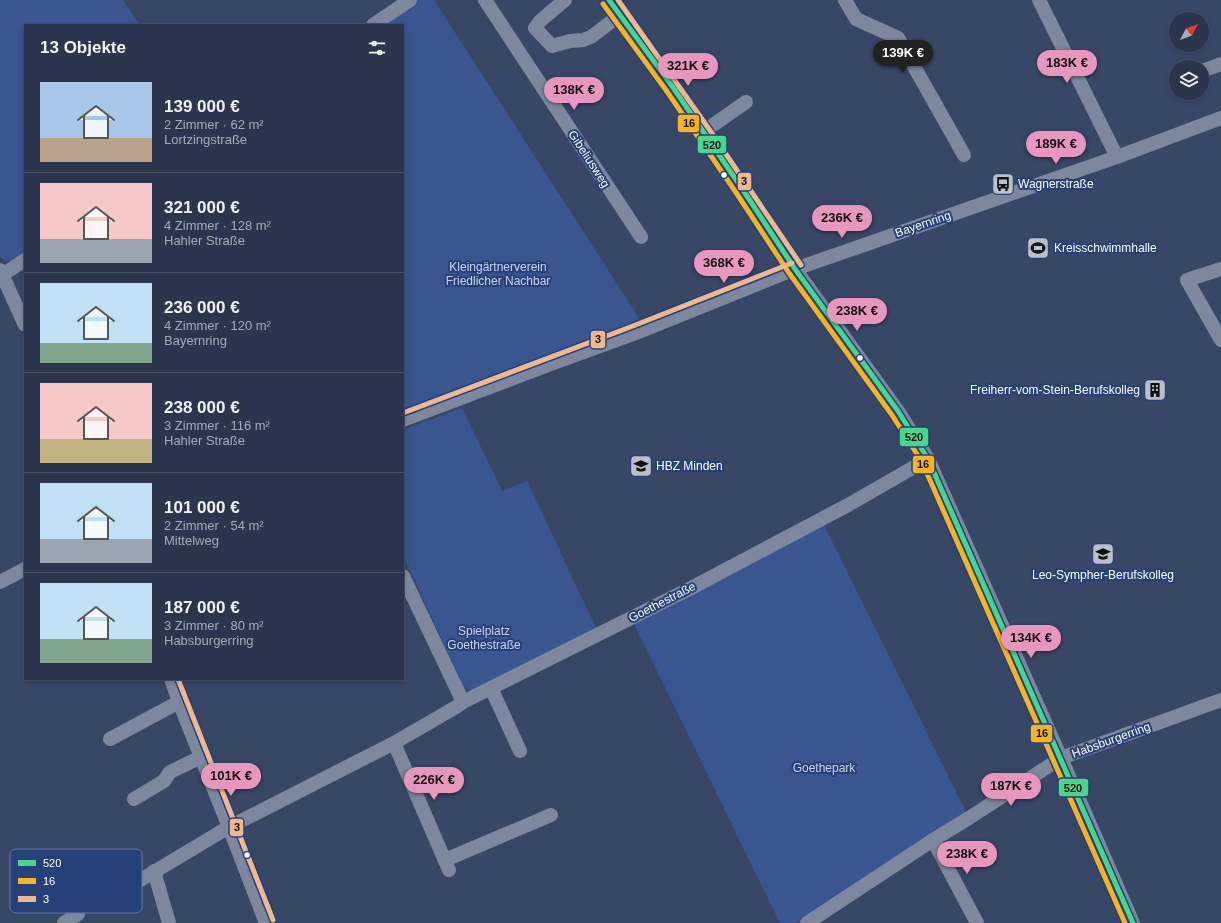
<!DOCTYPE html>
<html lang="de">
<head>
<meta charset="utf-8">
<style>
	:root { --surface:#2b354d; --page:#333d54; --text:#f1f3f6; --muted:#a6abb6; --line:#475065; --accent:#e797bd }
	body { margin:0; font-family:Arial,sans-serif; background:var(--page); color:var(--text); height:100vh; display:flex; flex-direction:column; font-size:15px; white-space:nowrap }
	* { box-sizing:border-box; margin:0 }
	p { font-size:13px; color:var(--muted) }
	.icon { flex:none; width:22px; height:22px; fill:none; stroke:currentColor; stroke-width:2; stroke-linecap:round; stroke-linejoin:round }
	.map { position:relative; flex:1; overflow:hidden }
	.side { position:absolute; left:24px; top:24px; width:380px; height:656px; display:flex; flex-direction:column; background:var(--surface); border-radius:0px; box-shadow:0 2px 6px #0003,0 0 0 1px var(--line) }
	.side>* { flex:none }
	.needle { width:26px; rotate:49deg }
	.buttons { position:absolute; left:1169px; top:12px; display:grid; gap:8px }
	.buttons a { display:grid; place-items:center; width:40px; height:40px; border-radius:50%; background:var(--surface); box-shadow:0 2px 6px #0003,0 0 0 1px var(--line); font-size:20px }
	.price { position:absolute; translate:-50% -34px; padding:0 9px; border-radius:14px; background:var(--accent); color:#111; font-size:13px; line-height:26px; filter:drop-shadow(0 1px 2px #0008) }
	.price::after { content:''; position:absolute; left:50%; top:24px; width:12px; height:9px; margin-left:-6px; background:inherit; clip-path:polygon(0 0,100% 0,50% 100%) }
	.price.selected { background:#222; color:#fff }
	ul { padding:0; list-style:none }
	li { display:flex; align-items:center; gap:12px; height:100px; padding:0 16px }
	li+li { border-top:1px solid var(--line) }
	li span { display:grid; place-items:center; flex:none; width:112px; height:80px; border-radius:0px; color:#555 }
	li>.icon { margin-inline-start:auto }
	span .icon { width:48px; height:48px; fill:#fffc; stroke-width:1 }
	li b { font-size:17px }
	h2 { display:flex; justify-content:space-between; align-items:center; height:48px; padding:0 16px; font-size:17px }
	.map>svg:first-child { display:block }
	.green { fill:#395691 }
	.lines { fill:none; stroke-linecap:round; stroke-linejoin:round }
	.minor { stroke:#7d889e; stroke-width:14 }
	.bus-1-casing { stroke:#26407a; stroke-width:8 }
	.bus-2-casing { stroke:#26407a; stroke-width:8 }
	.bus-3-casing { stroke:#26407a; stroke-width:8 }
	.bus-1 { stroke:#46d78d; stroke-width:5 }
	.bus-2 { stroke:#f9b220; stroke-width:5 }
	.bus-3 { stroke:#f1b78d; stroke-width:5 }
	.bus-dot { fill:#fff; stroke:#26407a; stroke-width:1.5 }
	.labels { text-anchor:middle; stroke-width:4; stroke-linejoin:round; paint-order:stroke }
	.street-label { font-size:12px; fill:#fff; stroke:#26407a }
	.poi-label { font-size:12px; fill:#fff; stroke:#26407a; text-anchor:start }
	.park-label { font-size:12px; fill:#cbd8f3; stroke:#26407a }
	.key { fill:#26407a; stroke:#6779a2; stroke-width:1 }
	.key-label { font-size:11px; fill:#fff }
	.line-badge { stroke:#26407a; stroke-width:1.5 }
	.pale-badge-label { font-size:11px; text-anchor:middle; font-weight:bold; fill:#111 }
</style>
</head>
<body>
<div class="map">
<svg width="1221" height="923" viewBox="0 0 1221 923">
	<rect width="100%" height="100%" fill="#394767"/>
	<g class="green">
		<path d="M 0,0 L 123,0 L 140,25 L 25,25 L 25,254 C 16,259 9,266 0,256 Z"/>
		<polygon points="417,0 434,0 641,321 403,412 403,25 381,25"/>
		<polygon points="462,408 502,491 527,481 598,632 472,690 468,689 463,686 403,555 403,430"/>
		<polygon points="823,523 969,818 795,923 780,923 633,622"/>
	</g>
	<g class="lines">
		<g class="minor">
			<polyline points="485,0 641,237"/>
			<polyline points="565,0 540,21 535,28 552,46 570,41 583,40 591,37 620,15"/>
			<polyline points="609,0 672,86 743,190 795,269 898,411 928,459 1061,758 1133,923"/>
			<polyline points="845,0 856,19 898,38 964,155"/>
			<polyline points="1039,0 1117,157"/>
			<polyline points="373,25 410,0"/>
			<polyline points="1202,71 1221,64"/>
			<polyline points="703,132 746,102"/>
			<polyline points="1221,269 1187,280 1221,340"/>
			<polyline points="0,270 25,325"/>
			<polyline points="2,275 25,260"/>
			<polyline points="403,420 551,364 636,333 795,269 1117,157 1221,118"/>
			<polyline points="403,576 463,702"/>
			<polyline points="0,582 25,569"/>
			<polyline points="171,679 179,702 229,827 266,923"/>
			<polyline points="491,688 520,751"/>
			<polyline points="110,739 179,702"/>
			<polyline points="394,743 449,870"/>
			<polyline points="134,799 164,781 170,772 201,757"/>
			<polyline points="933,840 977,923"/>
			<polyline points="445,860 551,815"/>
			<polyline points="154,871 169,923"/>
			<polyline points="117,894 229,827 394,743 456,707 463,702 693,587 848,505 928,459"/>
			<polyline points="64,923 78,914"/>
			<polyline points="807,923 933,840 969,818 1061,758 1221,700"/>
		</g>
		<g class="bus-1-casing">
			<polyline id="bus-1" points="609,0 672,86 743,190 795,269 898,411 928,459 1133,923"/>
		</g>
		<g class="bus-2-casing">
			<polyline id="bus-2" points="603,4 666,90 737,194 789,273 892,415 922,462 1125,923"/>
		</g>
		<g class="bus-3-casing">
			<g id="bus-3">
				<polyline points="618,0 709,129 801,265"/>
				<polyline points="403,413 633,326 792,263"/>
				<polyline points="178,679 273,920"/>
			</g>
		</g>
		<use href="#bus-1" class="bus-1"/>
		<use href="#bus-2" class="bus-2"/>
		<use href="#bus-3" class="bus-3"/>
	</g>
	<defs>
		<g id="bus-square" transform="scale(1.15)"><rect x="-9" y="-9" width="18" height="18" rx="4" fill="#babfca" stroke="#26407a"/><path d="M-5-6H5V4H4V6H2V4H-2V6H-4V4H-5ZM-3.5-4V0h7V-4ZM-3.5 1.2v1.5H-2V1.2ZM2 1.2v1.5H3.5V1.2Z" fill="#111"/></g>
		<g id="stadium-square" transform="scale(1.15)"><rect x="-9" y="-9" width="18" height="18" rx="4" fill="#babfca" stroke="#26407a"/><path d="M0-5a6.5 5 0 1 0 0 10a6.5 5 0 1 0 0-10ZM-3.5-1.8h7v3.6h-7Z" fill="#111"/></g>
		<g id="building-square" transform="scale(1.15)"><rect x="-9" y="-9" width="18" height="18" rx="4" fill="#babfca" stroke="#26407a"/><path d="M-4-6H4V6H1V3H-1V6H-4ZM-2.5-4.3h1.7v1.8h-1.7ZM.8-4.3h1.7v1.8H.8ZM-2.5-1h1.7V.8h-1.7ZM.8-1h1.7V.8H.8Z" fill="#111"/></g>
		<g id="school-square" transform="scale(1.15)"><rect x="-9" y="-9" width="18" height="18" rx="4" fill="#babfca" stroke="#26407a"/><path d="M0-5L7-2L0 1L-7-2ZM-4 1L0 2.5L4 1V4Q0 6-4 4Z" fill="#111"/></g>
	</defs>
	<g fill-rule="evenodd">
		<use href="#bus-square" x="1003" y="184"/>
		<use href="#stadium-square" x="1038" y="248"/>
		<use href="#building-square" x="1155" y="390"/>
		<use href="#school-square" x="641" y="466"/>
		<use href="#school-square" x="1103" y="554"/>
	</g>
	<g class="bus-dot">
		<circle cx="724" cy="175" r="3.5"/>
		<circle cx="860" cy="358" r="3.5"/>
		<circle cx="247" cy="855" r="3.5"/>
	</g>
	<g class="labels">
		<g class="street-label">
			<text transform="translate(589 159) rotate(57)" y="4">Gibeliusweg</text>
			<text transform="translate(923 224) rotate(-19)" y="4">Bayernring</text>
			<text transform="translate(662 602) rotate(-27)" y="4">Goethestraße</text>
			<text transform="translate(1111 740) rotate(-20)" y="4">Habsburgerring</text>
		</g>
		<g class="poi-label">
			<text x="1018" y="188">Wagnerstraße</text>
			<text x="1054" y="252">Kreisschwimmhalle</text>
			<text x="1140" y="394" text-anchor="end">Freiherr-vom-Stein-Berufskolleg</text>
			<text x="656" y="470">HBZ Minden</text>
			<text x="1103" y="579" text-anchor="middle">Leo-Sympher-Berufskolleg</text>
		</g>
		<g class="park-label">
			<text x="498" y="271">Kleingärtnerverein<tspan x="498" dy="14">Friedlicher Nachbar</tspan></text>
			<text x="484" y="635">Spielplatz<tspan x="484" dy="14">Goethestraße</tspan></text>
			<text x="824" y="772">Goethepark</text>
		</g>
	</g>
	<rect x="10" y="849" width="132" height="64" rx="6" class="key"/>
	<rect x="18" y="860" width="18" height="6" fill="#46d78d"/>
	<rect x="18" y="878" width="18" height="6" fill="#f9b220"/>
	<rect x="18" y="896" width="18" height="6" fill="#f1b78d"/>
	<g class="key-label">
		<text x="43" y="867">520</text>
		<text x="43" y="885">16</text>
		<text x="43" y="903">3</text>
	</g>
	<g class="line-badge">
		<rect x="677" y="114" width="23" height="19" rx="4" fill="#f9b220"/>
		<rect x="697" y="135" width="30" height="19" rx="4" fill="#46d78d"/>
		<rect x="737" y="172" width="15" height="19" rx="4" fill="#f1b78d"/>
		<rect x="590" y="330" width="16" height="19" rx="4" fill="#f1b78d"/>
		<rect x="899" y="427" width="30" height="20" rx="4" fill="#46d78d"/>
		<rect x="912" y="455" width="23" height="19" rx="4" fill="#f9b220"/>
		<rect x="1030" y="724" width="23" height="19" rx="4" fill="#f9b220"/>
		<rect x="1058" y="778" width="31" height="19" rx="4" fill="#46d78d"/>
		<rect x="229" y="818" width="15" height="19" rx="4" fill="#f1b78d"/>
	</g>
	<g class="pale-badge-label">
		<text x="689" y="127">16</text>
		<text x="712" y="149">520</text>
		<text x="744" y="185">3</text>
		<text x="598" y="343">3</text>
		<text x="914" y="441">520</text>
		<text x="923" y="468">16</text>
		<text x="1042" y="737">16</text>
		<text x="1073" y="792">520</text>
		<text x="237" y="831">3</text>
	</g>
</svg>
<div class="buttons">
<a><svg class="needle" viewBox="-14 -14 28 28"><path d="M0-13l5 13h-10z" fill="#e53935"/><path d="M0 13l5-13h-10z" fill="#a6abb6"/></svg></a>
<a><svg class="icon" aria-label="layers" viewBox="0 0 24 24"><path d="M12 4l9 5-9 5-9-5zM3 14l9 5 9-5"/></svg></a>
</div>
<b class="price selected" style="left:903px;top:74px">139K €</b>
<b class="price" style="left:1067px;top:84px">183K €</b>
<b class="price" style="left:688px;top:87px">321K €</b>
<b class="price" style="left:574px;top:111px">138K €</b>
<b class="price" style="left:1056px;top:165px">189K €</b>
<b class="price" style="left:842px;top:239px">236K €</b>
<b class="price" style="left:724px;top:284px">368K €</b>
<b class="price" style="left:857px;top:332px">238K €</b>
<b class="price" style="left:1031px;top:659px">134K €</b>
<b class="price" style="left:231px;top:797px">101K €</b>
<b class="price" style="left:434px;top:801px">226K €</b>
<b class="price" style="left:1011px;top:807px">187K €</b>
<b class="price" style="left:967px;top:875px">238K €</b>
<section class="side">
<h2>13 Objekte<svg class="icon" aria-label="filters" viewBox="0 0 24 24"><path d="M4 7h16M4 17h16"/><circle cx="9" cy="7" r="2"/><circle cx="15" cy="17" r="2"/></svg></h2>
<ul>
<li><span style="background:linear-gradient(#a9c7e8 70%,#b9a48a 0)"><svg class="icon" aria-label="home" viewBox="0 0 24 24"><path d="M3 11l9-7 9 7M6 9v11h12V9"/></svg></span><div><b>139 000 €</b><p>2 Zimmer · 62 m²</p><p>Lortzingstraße</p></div></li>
<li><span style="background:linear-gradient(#f6c9c9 70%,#9aa5b1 0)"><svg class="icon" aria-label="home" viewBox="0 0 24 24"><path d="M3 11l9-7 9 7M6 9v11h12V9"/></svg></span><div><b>321 000 €</b><p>4 Zimmer · 128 m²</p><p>Hahler Straße</p></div></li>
<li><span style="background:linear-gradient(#bfe0f5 75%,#7fa58c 0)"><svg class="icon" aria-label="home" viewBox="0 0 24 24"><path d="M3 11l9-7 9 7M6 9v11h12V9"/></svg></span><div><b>236 000 €</b><p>4 Zimmer · 120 m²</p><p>Bayernring</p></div></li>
<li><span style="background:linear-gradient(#f6c9c9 70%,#c2b280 0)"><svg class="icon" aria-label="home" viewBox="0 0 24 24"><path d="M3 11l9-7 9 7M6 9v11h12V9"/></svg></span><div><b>238 000 €</b><p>3 Zimmer · 116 m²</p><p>Hahler Straße</p></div></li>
<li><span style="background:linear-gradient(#bfe0f5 70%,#9aa5b1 0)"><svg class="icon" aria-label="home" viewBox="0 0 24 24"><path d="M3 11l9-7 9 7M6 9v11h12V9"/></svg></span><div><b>101 000 €</b><p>2 Zimmer · 54 m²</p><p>Mittelweg</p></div></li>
<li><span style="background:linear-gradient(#bfe0f5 70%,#7fa58c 0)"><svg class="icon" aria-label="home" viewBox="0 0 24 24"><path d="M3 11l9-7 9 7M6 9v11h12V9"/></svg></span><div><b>187 000 €</b><p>3 Zimmer · 80 m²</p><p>Habsburgerring</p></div></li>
</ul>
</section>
</div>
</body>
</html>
